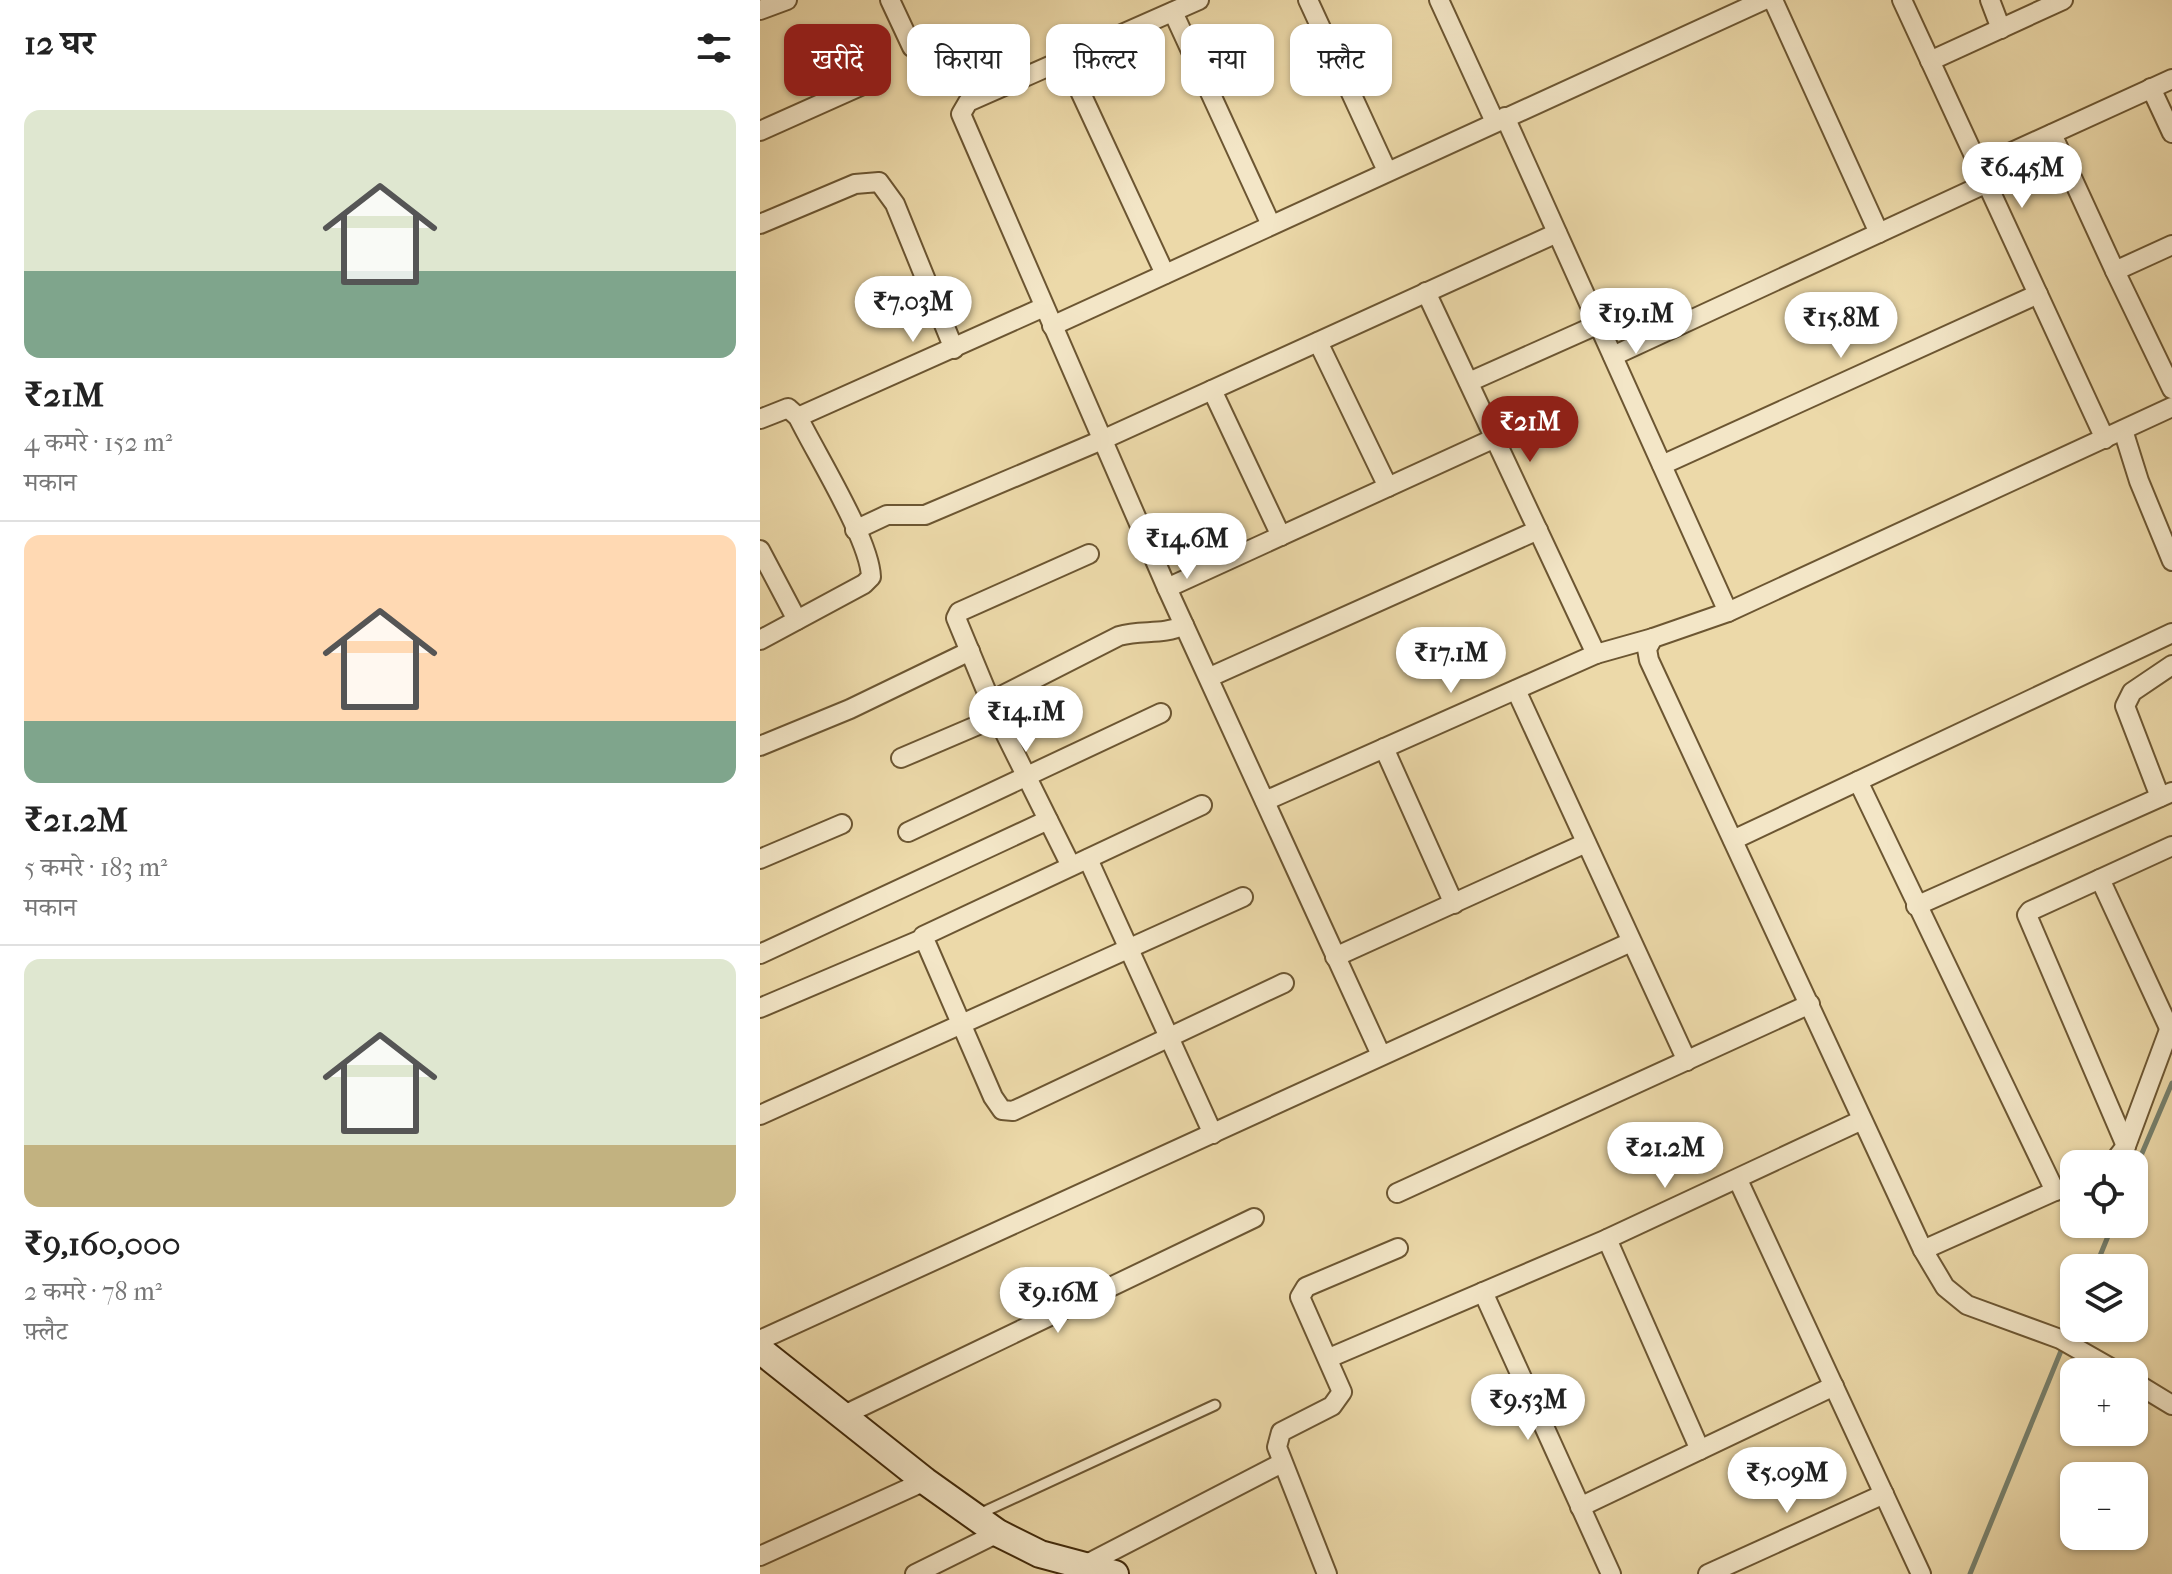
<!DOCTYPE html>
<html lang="hi">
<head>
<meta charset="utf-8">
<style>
	:root { --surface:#fff; --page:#f2f2f2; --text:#222; --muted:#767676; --line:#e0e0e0; --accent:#8f2418 }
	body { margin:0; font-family:"IM FELL French Canon","Noto Serif Devanagari",serif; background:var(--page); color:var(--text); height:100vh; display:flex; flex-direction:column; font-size:30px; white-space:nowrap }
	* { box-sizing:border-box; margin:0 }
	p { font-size:26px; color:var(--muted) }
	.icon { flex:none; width:44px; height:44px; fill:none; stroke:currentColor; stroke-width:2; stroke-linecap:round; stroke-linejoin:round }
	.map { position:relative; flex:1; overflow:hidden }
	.sheet { display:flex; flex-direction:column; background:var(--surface); width:760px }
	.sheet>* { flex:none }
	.hud { position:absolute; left:24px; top:24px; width:760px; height:72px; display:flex; gap:16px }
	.fabs { position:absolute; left:1300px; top:1150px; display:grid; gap:16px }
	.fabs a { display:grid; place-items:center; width:88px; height:88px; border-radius:16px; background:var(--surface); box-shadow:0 2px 6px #0004; font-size:40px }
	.price { position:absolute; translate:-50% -68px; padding:0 18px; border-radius:28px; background:#fff; color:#222; font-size:26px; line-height:52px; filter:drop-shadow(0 2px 4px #0008) }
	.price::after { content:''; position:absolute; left:50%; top:48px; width:24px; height:18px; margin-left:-12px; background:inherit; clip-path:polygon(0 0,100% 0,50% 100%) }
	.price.selected { background:var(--accent); color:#fff }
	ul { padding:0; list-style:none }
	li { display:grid; align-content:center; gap:16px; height:424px; padding:0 24px }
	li+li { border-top:2px solid var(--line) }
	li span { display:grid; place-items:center; height:248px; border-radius:16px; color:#555 }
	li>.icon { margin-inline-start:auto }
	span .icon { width:144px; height:144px; fill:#fffc; stroke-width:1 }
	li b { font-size:34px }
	h2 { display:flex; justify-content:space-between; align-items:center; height:96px; padding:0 24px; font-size:34px }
	.pill { padding:0 28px; border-radius:16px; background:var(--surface); box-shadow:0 2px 6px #0004; font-size:28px; line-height:72px }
	.pill.selected { background:var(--accent); color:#fff }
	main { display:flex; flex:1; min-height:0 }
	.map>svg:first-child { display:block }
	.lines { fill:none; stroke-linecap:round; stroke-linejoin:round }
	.stream { stroke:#76806d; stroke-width:5 }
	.lane-casing { stroke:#6c5632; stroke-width:13 }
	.street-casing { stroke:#6c5632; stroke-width:22 }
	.secondary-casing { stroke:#412a0b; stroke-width:30 }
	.lane { stroke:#f3e6c7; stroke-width:9 }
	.street { stroke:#f3e6c7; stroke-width:18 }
	.secondary { stroke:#f3e6c7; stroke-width:26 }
</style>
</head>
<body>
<main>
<section class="sheet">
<h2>12 घर<svg class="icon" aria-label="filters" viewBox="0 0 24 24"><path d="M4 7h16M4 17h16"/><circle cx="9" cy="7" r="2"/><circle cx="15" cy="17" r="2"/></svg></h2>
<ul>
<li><span style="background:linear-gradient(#dfe7d0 65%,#7fa58c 0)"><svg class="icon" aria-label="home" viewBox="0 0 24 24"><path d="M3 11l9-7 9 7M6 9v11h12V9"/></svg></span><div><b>₹21M</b><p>4 कमरे · 152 m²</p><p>मकान</p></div></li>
<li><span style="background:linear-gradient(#ffd9b3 75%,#7fa58c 0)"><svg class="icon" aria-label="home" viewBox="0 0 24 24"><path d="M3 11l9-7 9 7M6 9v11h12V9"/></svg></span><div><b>₹21.2M</b><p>5 कमरे · 183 m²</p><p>मकान</p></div></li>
<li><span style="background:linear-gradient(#dfe7d0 75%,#c2b280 0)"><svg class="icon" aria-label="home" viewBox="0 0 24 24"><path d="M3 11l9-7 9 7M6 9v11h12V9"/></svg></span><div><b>₹9,160,000</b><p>2 कमरे · 78 m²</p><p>फ़्लैट</p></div></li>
</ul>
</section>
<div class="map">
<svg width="1412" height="1574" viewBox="0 0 1412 1574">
	<rect width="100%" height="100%" fill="#ecd9a9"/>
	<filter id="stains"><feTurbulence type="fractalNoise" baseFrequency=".0025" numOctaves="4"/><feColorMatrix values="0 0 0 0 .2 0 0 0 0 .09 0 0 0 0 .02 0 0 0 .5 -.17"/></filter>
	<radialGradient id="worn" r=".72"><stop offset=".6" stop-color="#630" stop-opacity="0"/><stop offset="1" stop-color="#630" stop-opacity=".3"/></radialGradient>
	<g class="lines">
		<g class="stream">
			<polyline points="1374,1172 1412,1083"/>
			<polyline points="1335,1268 1353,1224"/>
			<polyline points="1307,1336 1314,1319"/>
			<polyline points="1210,1574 1303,1346"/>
		</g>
		<g class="lane-casing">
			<polyline id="lane" points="217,1515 455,1405"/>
		</g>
		<g class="street-casing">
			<g id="street">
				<polyline points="130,0 152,47"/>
				<polyline points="439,0 208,102 201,114 407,588 621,1055"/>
				<polyline points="548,0 627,171"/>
				<polyline points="679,0 735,122"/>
				<polyline points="1013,0 1119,233"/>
				<polyline points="1142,0 1345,439"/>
				<polyline points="1230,0 1241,29"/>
				<polyline points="0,10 27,0"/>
				<polyline points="413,12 511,225"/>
				<polyline points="305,59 405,274"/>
				<polyline points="1170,61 1303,0"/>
				<polyline points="1391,88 1412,133"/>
				<polyline points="745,117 968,612"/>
				<polyline points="0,131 114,80"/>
				<polyline points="1292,134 1355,271 1412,245"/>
				<polyline points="1219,167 1412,79"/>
				<polyline points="0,224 95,184 119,182 135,204 194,349"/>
				<polyline points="1355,271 1412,389"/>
				<polyline points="666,292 836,654"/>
				<polyline points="292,326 1004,0"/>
				<polyline points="558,342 628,487"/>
				<polyline points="853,356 1227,183"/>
				<polyline points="709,382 839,324"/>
				<polyline points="452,390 521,536"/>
				<polyline points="38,417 284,307"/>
				<path d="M 0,419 L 28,408 L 38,417 C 56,454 110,540 111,577 L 104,584 L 0,640"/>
				<polyline points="1363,430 1379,481 1412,561"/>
				<polyline points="902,465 1278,294"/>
				<polyline points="95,530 127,515 165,515 342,440 797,233"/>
				<polyline points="0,550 37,620"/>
				<polyline points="407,588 735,438"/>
				<polyline points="450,677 778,530"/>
				<polyline points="756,690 927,1061"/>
				<path d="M 231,701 L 359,636 C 382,629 402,636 424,625"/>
				<polyline points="0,746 90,709 210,651"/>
				<polyline points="624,748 694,904"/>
				<polyline points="141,758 237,717"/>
				<polyline points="1098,781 1295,1191 1163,1250"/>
				<polyline points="1400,797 1365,706 1372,692 1412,665"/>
				<polyline points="505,801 836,654 893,638"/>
				<polyline points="442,805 163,936 233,1097 242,1110 253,1111 524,983"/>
				<polyline points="148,832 401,713"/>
				<polyline points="973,840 1412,633"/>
				<polyline points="0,859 82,824"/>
				<polyline points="328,859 453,1134"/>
				<polyline points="311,866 237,717 196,618 199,612 329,554"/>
				<polyline points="1340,879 1409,1028"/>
				<polyline points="1156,906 1412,792"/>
				<polyline points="0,954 288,820"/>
				<polyline points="575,957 826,843"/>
				<polyline points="0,1008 162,939"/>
				<polyline points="0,1115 483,897"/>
				<polyline points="1366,1146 1267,915 1270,911 1412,846"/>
				<polyline points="1352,1164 1366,1146 1412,1022"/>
				<polyline points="978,1180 1161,1574"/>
				<polyline points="1295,1191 1314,1186"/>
				<polyline points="637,1193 1050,1004"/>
				<polyline points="847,1239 940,1450"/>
				<polyline points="723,1292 851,1574"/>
				<polyline points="0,1340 871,942"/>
				<polyline points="569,1358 847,1239 1102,1120"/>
				<polyline points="1358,1372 1300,1339 1207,1305 1185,1287 1163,1250 889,660 887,649 893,638 968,612 1412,407"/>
				<polyline points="1374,1382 1412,1405"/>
				<polyline points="84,1415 494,1218"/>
				<polyline points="820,1507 1074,1386"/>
				<polyline points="0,1556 165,1481"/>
				<polyline points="323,1566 522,1463"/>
				<polyline points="155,1574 238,1533"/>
				<polyline points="567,1574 517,1447 521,1432 572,1406 582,1392 540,1297 546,1287 638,1248"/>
				<polyline points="948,1574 1124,1494"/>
			</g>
		</g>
		<g class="secondary-casing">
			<polyline id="secondary" points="0,1350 165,1481 238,1533 280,1554 355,1574"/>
		</g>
		<use href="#lane" class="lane"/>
		<use href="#street" class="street"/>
		<use href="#secondary" class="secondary"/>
	</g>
	<rect width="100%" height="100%" filter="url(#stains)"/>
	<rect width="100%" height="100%" fill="url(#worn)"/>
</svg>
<div class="fabs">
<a><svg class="icon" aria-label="locate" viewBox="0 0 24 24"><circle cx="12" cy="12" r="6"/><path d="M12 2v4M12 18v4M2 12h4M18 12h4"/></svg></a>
<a><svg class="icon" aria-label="layers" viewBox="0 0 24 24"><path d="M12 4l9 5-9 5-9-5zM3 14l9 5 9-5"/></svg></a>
<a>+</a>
<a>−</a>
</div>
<b class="price" style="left:1262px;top:210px">₹6.45M</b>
<b class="price" style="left:153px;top:344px">₹7.03M</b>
<b class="price" style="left:876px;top:356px">₹19.1M</b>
<b class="price" style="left:1081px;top:360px">₹15.8M</b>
<b class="price selected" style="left:770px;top:464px">₹21M</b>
<b class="price" style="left:427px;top:581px">₹14.6M</b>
<b class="price" style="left:691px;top:695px">₹17.1M</b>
<b class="price" style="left:266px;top:754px">₹14.1M</b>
<b class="price" style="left:905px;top:1190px">₹21.2M</b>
<b class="price" style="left:298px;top:1335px">₹9.16M</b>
<b class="price" style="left:768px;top:1442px">₹9.53M</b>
<b class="price" style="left:1027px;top:1515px">₹5.09M</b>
<div class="hud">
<a class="pill selected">खरीदें</a>
<a class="pill">किराया</a>
<a class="pill">फ़िल्टर</a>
<a class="pill">नया</a>
<a class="pill">फ़्लैट</a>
</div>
</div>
</main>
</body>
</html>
